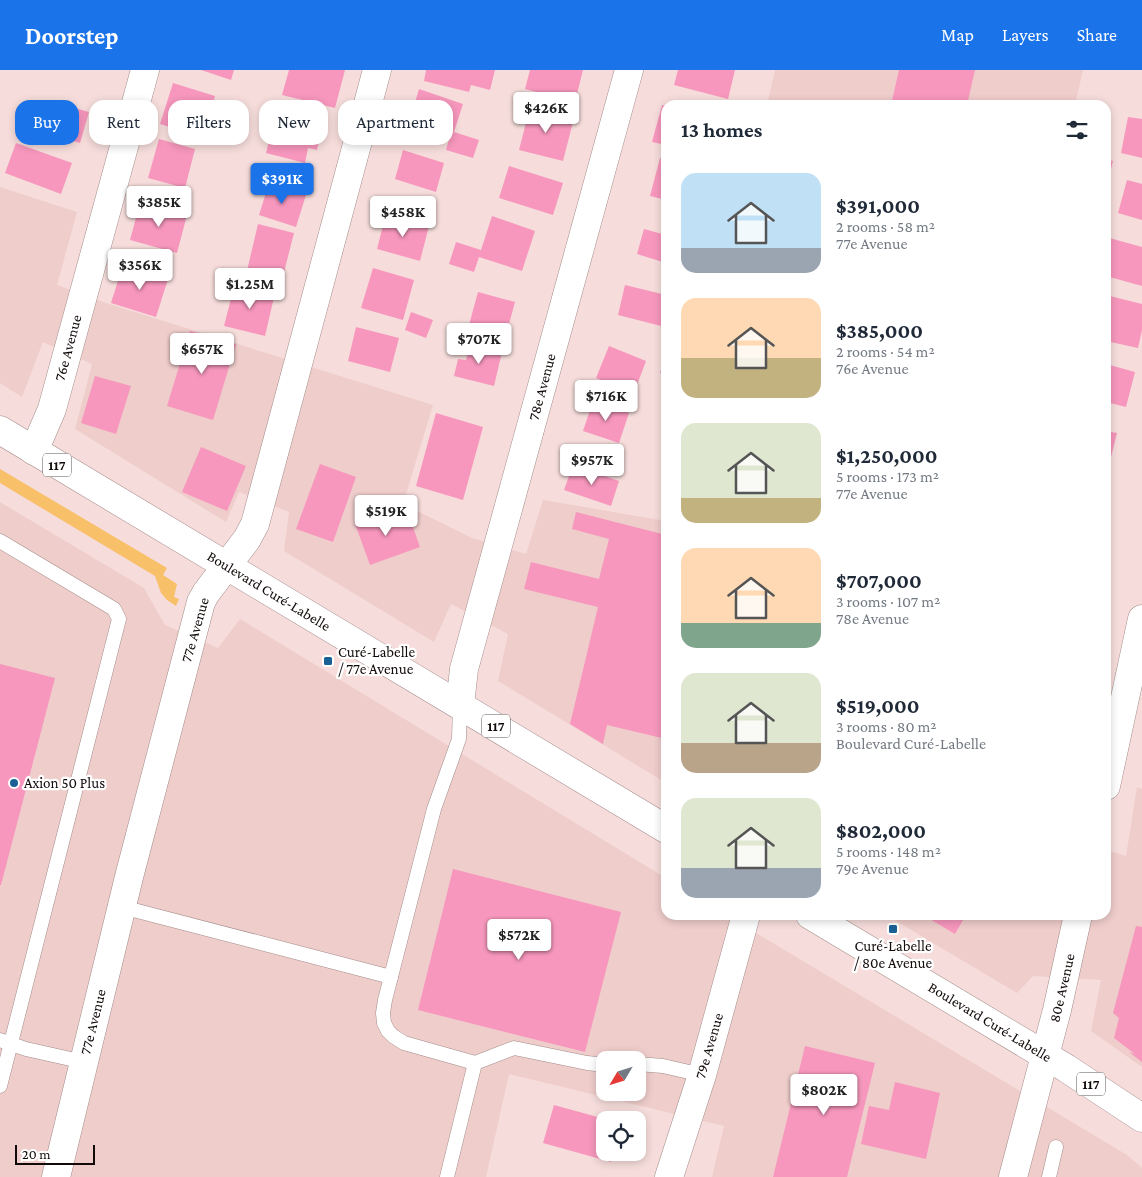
<!DOCTYPE html>
<html lang="en">
<head>
<meta charset="utf-8">
<style>
	:root { --surface:#fff; --page:#f6f6f7; --text:#1f2937; --muted:#747a83; --accent:#1a73e8 }
	body { margin:0; font-family:"Crimson Pro",serif; background:var(--page); color:var(--text); height:100vh; display:flex; flex-direction:column; font-size:19px; white-space:nowrap }
	* { box-sizing:border-box; margin:0 }
	p { font-size:16px; color:var(--muted) }
	.icon { flex:none; width:28px; height:28px; fill:none; stroke:currentColor; stroke-width:2; stroke-linecap:round; stroke-linejoin:round }
	.map { position:relative; flex:1; overflow:hidden }
	.side { position:absolute; left:661px; top:30px; width:450px; height:820px; display:flex; flex-direction:column; background:var(--surface); border-radius:15px; box-shadow:0 2px 8px #0003 }
	.side>* { flex:none }
	.hud { position:absolute; left:15px; top:30px; width:475px; height:45px; display:flex; gap:10px }
	.needle { width:32px; rotate:232deg }
	.tools { position:absolute; left:596px; top:981px; display:grid; gap:10px }
	.tools a { display:grid; place-items:center; width:50px; height:50px; border-radius:10px; background:var(--surface); box-shadow:0 2px 8px #0003; font-size:25px }
	.scale { position:absolute; left:15px; bottom:12px; width:80px; box-sizing:border-box; padding-left:5px; border:2px solid #120a09; border-top:0; font-size:14px; line-height:18px; white-space:nowrap; color:#120a09; -webkit-text-stroke:4px #fff; paint-order:stroke }
	.price { position:absolute; translate:-50% -42px; padding:0 11px; border-radius:5px; background:#fff; color:#222; font-size:16px; line-height:32px; filter:drop-shadow(0 1px 2px #0008) }
	.price::after { content:''; position:absolute; left:50%; top:30px; width:15px; height:11px; margin-left:-8px; background:inherit; clip-path:polygon(0 0,100% 0,50% 100%) }
	.price.current { background:var(--accent); color:#fff }
	ul { padding:0; list-style:none }
	li { display:flex; align-items:center; gap:15px; height:125px; padding:0 20px }
	li span { display:grid; place-items:center; flex:none; width:140px; height:100px; border-radius:15px; color:#555 }
	li>.icon { margin-inline-start:auto }
	span .icon { width:60px; height:60px; fill:#fffc; stroke-width:1 }
	li b { font-size:21px }
	h2 { display:flex; justify-content:space-between; align-items:center; height:60px; padding:0 20px; font-size:21px }
	.tag { padding:0 18px; border-radius:15px; background:var(--surface); box-shadow:0 2px 8px #0003; font-size:18px; line-height:45px }
	.tag.current { background:var(--accent); color:#fff }
	header { display:flex; align-items:center; gap:30px; box-sizing:border-box; height:70px; padding:0 25px; background:var(--accent); color:#fff }
	header strong { font-size:24px }
	nav { display:flex; gap:28px; margin-inline-start:auto; font-size:18px }
	.map>svg:first-child { display:block }
	.built { fill:#efcdcb; fill-rule:evenodd }
	.green { fill:#f7c069 }
	.building { fill:#f797bd }
	.lines { fill:none; stroke-linecap:round; stroke-linejoin:round }
	.service-casing { stroke:#a38c8a; stroke-width:15 }
	.minor-casing { stroke:#a38c8a; stroke-width:29 }
	.primary-casing { stroke:#a38c8a; stroke-width:29 }
	.service { stroke:#fff; stroke-width:14 }
	.minor { stroke:#fff; stroke-width:28 }
	.primary { stroke:#fff; stroke-width:28 }
	.poi-dot { fill:#196095; stroke:#fff; stroke-width:2 }
	.labels { text-anchor:middle; stroke-width:4.5; stroke-linejoin:round; paint-order:stroke }
	.shield { fill:#fff; stroke:#595453; stroke-width:1 }
	.shield-label { font-size:14px; font-weight:bold; fill:#120a09 }
	.street-label { font-size:15px; fill:#120a09; stroke:#fff }
	.poi-label { font-size:15px; fill:#120a09; stroke:#fff; text-anchor:start }
</style>
</head>
<body>
<header>
<strong>Doorstep</strong>
<nav><a>Map</a><a>Layers</a><a>Share</a></nav>
</header>
<div class="map">
<svg width="1142" height="1107" viewBox="0 0 1142 1107">
	<rect width="100%" height="100%" fill="#f6dddb"/>
	<g class="built">
		<polygon points="775,0 1083,0 1075,35 767,35"/>
		<polygon points="0,117 77,142 57,215 106,233 433,335 403,434 472,468 526,484 543,430 666,451 666,713 498,611 508,564 451,534 434,572 284,481 289,442 239,422 226,452 75,359 92,294 43,272 22,327 0,313"/>
		<path d="M 0,432 L 144,518 L 165,555 L 218,578 L 240,549 L 666,808 L 666,845 L 726,845 L 1127,1085 L 1142,1098 L 1142,1107 L 712,1107 L 724,1056 L 509,1004 L 486,1107 L 0,1107 ZM 605,990 L 638,990 L 638,1022 L 605,1022 Z"/>
		<polygon points="1137,717 1142,719 1142,997 1091,961 1101,910 1033,906 1017,923 886,845 1106,845 1106,780 1126,786"/>
	</g>
	<polygon class="green" points="0,399 167,498 163,505 177,514 174,527 179,529 176,536 167,530 161,523 155,506 0,413"/>
	<g class="building">
		<polygon points="201,0 234,0 231,10"/>
		<polygon points="289,0 345,0 335,38 282,25"/>
		<polygon points="426,0 495,0 490,20 471,15 469,22 424,11"/>
		<polygon points="530,0 583,0 575,32 525,19"/>
		<polygon points="678,0 735,0 728,29 674,15"/>
		<polygon points="899,0 975,0 967,35 891,35"/>
		<polygon points="173,13 215,26 202,67 160,54"/>
		<polygon points="419,19 463,34 454,62 479,70 473,88 446,80 450,66 417,55 422,41 413,39"/>
		<polygon points="46,30 89,42 80,73 37,61"/>
		<polygon points="662,35 666,36 666,75 652,72"/>
		<polygon points="530,37 574,48 563,91 519,80"/>
		<polygon points="276,42 323,54 317,80 308,78 305,93 266,83"/>
		<polygon points="1128,47 1142,49 1142,88 1121,83"/>
		<polygon points="159,69 195,79 185,118 148,108"/>
		<polygon points="16,73 72,93 61,124 5,103"/>
		<polygon points="403,80 444,93 436,122 395,109"/>
		<polygon points="660,88 666,89 666,130 650,126"/>
		<polygon points="1106,89 1113,91 1107,115 1106,115"/>
		<polygon points="509,96 563,113 553,145 499,128"/>
		<polygon points="1127,110 1142,114 1142,150 1118,143"/>
		<polygon points="269,113 306,125 296,157 259,145"/>
		<polygon points="140,133 187,145 177,183 130,170"/>
		<polygon points="386,144 429,156 420,191 377,179"/>
		<polygon points="492,146 535,161 522,201 479,187 474,202 449,194 456,172 481,180"/>
		<polygon points="258,154 294,163 281,214 246,205"/>
		<polygon points="644,159 666,165 666,193 637,184"/>
		<polygon points="1106,167 1142,177 1142,216 1106,206"/>
		<polygon points="123,195 168,209 156,247 111,233"/>
		<polygon points="373,198 414,210 403,250 361,238"/>
		<polygon points="235,213 275,223 265,266 224,256"/>
		<polygon points="625,215 666,225 666,251 665,257 618,245"/>
		<polygon points="478,222 515,232 506,265 469,255"/>
		<polygon points="1106,225 1142,234 1142,260 1138,278 1106,271"/>
		<polygon points="411,242 433,250 426,268 405,260"/>
		<polygon points="356,257 399,268 390,302 348,291"/>
		<polygon points="190,261 236,274 213,350 167,336"/>
		<polygon points="470,274 502,282 494,316 454,306 458,289 466,290"/>
		<polygon points="609,276 646,291 634,323 596,308"/>
		<polygon points="666,285 666,305 660,303"/>
		<polygon points="1106,294 1135,302 1126,337 1106,332"/>
		<polygon points="95,306 131,316 116,364 81,353"/>
		<polygon points="593,331 629,343 619,373 583,361"/>
		<polygon points="436,343 483,357 463,430 416,416"/>
		<polygon points="1106,361 1117,363 1109,395 1106,395"/>
		<polygon points="201,377 246,396 227,441 182,422"/>
		<polygon points="320,394 356,407 333,472 296,459"/>
		<polygon points="573,395 619,411 611,436 564,420"/>
		<polygon points="377,442 381,453 408,443 420,477 370,495 354,451"/>
		<polygon points="576,442 666,465 666,669 607,655 603,674 570,654 598,537 524,519 531,492 599,509 609,469 572,459"/>
		<polygon points="0,594 55,608 1,815 0,815"/>
		<polygon points="453,799 621,842 585,982 418,940"/>
		<polygon points="923,845 966,845 955,864"/>
		<polygon points="1136,856 1142,857 1142,992 1129,982 1135,984 1114,968 1119,948 1113,943"/>
		<polygon points="805,976 875,993 847,1107 773,1107"/>
		<polygon points="895,1012 940,1023 926,1089 861,1074 869,1036 889,1040"/>
		<polygon points="554,1035 605,1049 605,1082 613,1082 611,1092 543,1073"/>
	</g>
	<g class="lines">
		<g class="service-casing">
			<g id="service">
				<polyline points="0,471 114,539 119,549 0,1016"/>
				<polyline points="460,635 459,669 434,739 385,930 383,943 384,953 388,961 393,966 404,973 475,993 514,978 587,993 605,995"/>
				<polyline points="122,837 391,907"/>
				<polyline points="0,970 26,979 84,992"/>
				<polyline points="638,994 663,996 702,1005"/>
				<polyline points="447,1107 475,993"/>
				<polyline points="1049,1107 1056,1077"/>
			</g>
		</g>
		<g class="minor-casing">
			<g id="minor">
				<polyline points="34,381 52,339 145,0"/>
				<polyline points="460,635 464,599 629,0"/>
				<polyline points="1106,716 1142,549"/>
				<polyline points="56,1107 129,807 201,532 206,523 247,469 255,454 377,0"/>
				<polyline points="669,1107 702,1005 746,845"/>
				<polyline points="1013,1107 1057,940 1078,845"/>
			</g>
		</g>
		<g class="primary-casing">
			<g id="primary">
				<polyline points="0,360 666,759"/>
				<polyline points="810,845 1066,998 1142,1048"/>
			</g>
		</g>
		<use href="#service" class="service"/>
		<use href="#minor" class="minor"/>
		<use href="#primary" class="primary"/>
	</g>
	<g class="poi-dot">
		<rect x="323" y="586" width="10" height="10" rx="2.5"/>
		<circle cx="14" cy="713" r="5"/>
		<rect x="888" y="854" width="10" height="10" rx="2.5"/>
	</g>
	<g class="labels">
		<g class="shield">
			<rect x="43" y="383.5" width="28" height="23" rx="4"/>
			<rect x="482" y="644.5" width="28" height="23" rx="4"/>
			<rect x="1077" y="1002.5" width="28" height="23" rx="4"/>
		</g>
		<g class="shield-label">
			<text x="57" y="400">117</text>
			<text x="496" y="661">117</text>
			<text x="1091" y="1019">117</text>
		</g>
		<g class="street-label">
			<text transform="translate(68 278) rotate(-75)" y="5">76e Avenue</text>
			<text transform="translate(542 317) rotate(-75)" y="5">78e Avenue</text>
			<text transform="translate(269 521) rotate(31)" y="5">Boulevard Curé-Labelle</text>
			<text transform="translate(195 560) rotate(-74)" y="5">77e Avenue</text>
			<text transform="translate(1062 918) rotate(-77)" y="5">80e Avenue</text>
			<text transform="translate(93 952) rotate(-76)" y="5">77e Avenue</text>
			<text transform="translate(990 952) rotate(31)" y="5">Boulevard Curé-Labelle</text>
			<text transform="translate(709 976) rotate(-74)" y="5">79e Avenue</text>
		</g>
		<g class="poi-label">
			<text x="338" y="587">Curé-Labelle<tspan x="338" dy="17">/ 77e Avenue</tspan></text>
			<text x="24" y="718">Axion 50 Plus</text>
			<text x="893" y="881" text-anchor="middle">Curé-Labelle<tspan x="893" dy="17">/ 80e Avenue</tspan></text>
		</g>
	</g>
</svg>
<div class="tools">
<a><svg class="needle" viewBox="-14 -14 28 28"><path d="M0-13l5 13h-10z" fill="#e53935"/><path d="M0 13l5-13h-10z" fill="#747a83"/></svg></a>
<a><svg class="icon" aria-label="locate" viewBox="0 0 24 24"><circle cx="12" cy="12" r="6"/><path d="M12 2v4M12 18v4M2 12h4M18 12h4"/></svg></a>
</div>
<div class="scale">20 m</div>
<b class="price" style="left:546px;top:64px">$426K</b>
<b class="price current" style="left:282px;top:135px">$391K</b>
<b class="price" style="left:159px;top:158px">$385K</b>
<b class="price" style="left:403px;top:168px">$458K</b>
<b class="price" style="left:140px;top:221px">$356K</b>
<b class="price" style="left:250px;top:240px">$1.25M</b>
<b class="price" style="left:479px;top:295px">$707K</b>
<b class="price" style="left:202px;top:305px">$657K</b>
<b class="price" style="left:606px;top:352px">$716K</b>
<b class="price" style="left:592px;top:416px">$957K</b>
<b class="price" style="left:386px;top:467px">$519K</b>
<b class="price" style="left:519px;top:891px">$572K</b>
<b class="price" style="left:824px;top:1046px">$802K</b>
<div class="hud">
<a class="tag current">Buy</a>
<a class="tag">Rent</a>
<a class="tag">Filters</a>
<a class="tag">New</a>
<a class="tag">Apartment</a>
</div>
<section class="side">
<h2>13 homes<svg class="icon" aria-label="filters" viewBox="0 0 24 24"><path d="M4 7h16M4 17h16"/><circle cx="9" cy="7" r="2"/><circle cx="15" cy="17" r="2"/></svg></h2>
<ul>
<li><span style="background:linear-gradient(#bfe0f5 75%,#9aa5b1 0)"><svg class="icon" aria-label="home" viewBox="0 0 24 24"><path d="M3 11l9-7 9 7M6 9v11h12V9"/></svg></span><div><b>$391,000</b><p>2 rooms · 58 m²</p><p>77e Avenue</p></div></li>
<li><span style="background:linear-gradient(#ffd9b3 60%,#c2b280 0)"><svg class="icon" aria-label="home" viewBox="0 0 24 24"><path d="M3 11l9-7 9 7M6 9v11h12V9"/></svg></span><div><b>$385,000</b><p>2 rooms · 54 m²</p><p>76e Avenue</p></div></li>
<li><span style="background:linear-gradient(#dfe7d0 75%,#c2b280 0)"><svg class="icon" aria-label="home" viewBox="0 0 24 24"><path d="M3 11l9-7 9 7M6 9v11h12V9"/></svg></span><div><b>$1,250,000</b><p>5 rooms · 173 m²</p><p>77e Avenue</p></div></li>
<li><span style="background:linear-gradient(#ffd9b3 75%,#7fa58c 0)"><svg class="icon" aria-label="home" viewBox="0 0 24 24"><path d="M3 11l9-7 9 7M6 9v11h12V9"/></svg></span><div><b>$707,000</b><p>3 rooms · 107 m²</p><p>78e Avenue</p></div></li>
<li><span style="background:linear-gradient(#dfe7d0 70%,#b9a48a 0)"><svg class="icon" aria-label="home" viewBox="0 0 24 24"><path d="M3 11l9-7 9 7M6 9v11h12V9"/></svg></span><div><b>$519,000</b><p>3 rooms · 80 m²</p><p>Boulevard Curé-Labelle</p></div></li>
<li><span style="background:linear-gradient(#dfe7d0 70%,#9aa5b1 0)"><svg class="icon" aria-label="home" viewBox="0 0 24 24"><path d="M3 11l9-7 9 7M6 9v11h12V9"/></svg></span><div><b>$802,000</b><p>5 rooms · 148 m²</p><p>79e Avenue</p></div></li>
</ul>
</section>
</div>
</body>
</html>
